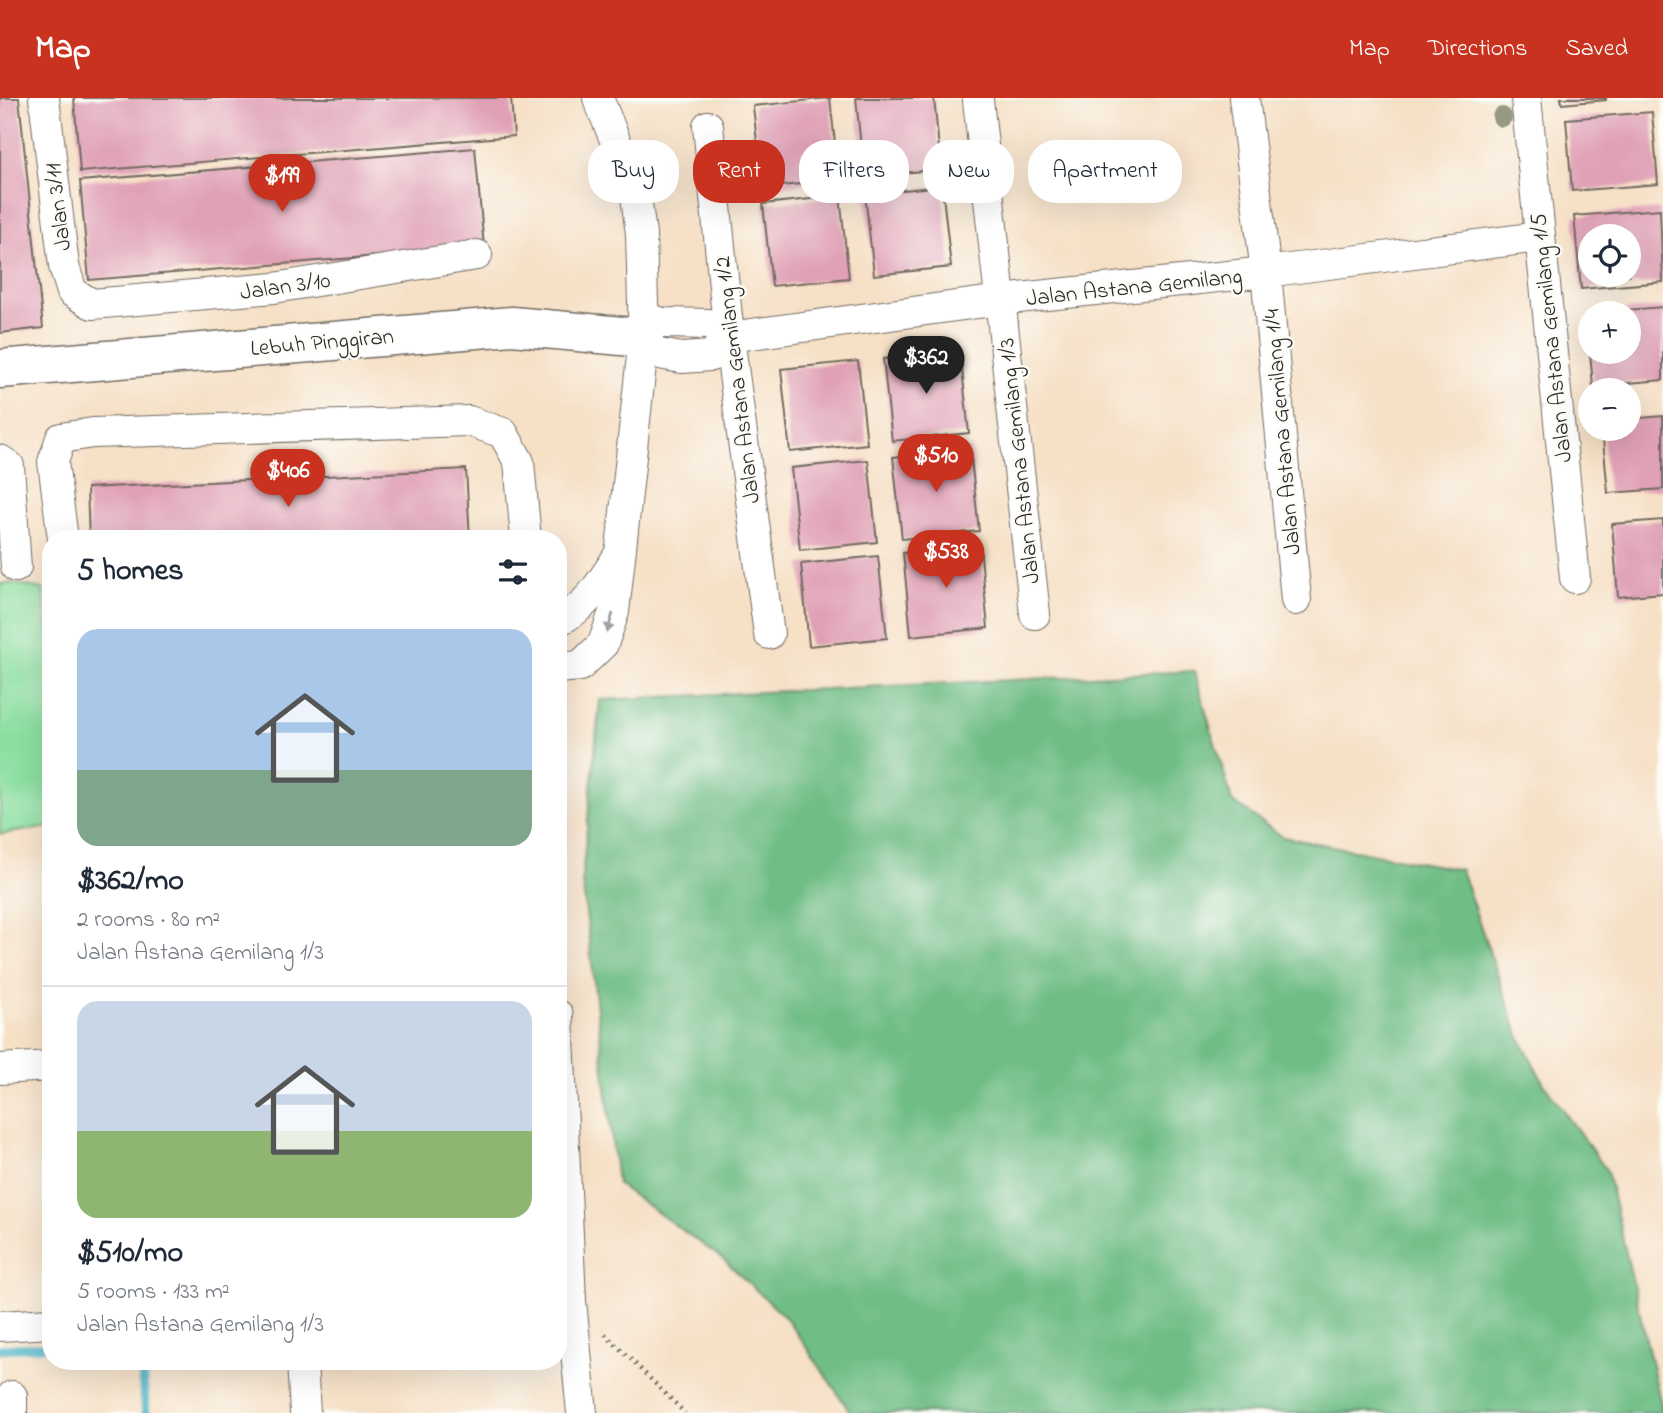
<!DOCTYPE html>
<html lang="en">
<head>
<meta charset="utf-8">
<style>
	:root { --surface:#fff; --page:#f6f6f7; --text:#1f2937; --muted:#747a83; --line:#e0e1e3; --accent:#c8321e }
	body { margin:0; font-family:"Indie Flower",sans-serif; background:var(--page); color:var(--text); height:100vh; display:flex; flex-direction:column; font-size:26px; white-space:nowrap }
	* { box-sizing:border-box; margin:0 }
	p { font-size:23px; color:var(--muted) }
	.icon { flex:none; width:38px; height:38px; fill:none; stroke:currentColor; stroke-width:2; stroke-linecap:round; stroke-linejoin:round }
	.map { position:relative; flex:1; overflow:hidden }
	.side { position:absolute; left:42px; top:432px; width:525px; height:840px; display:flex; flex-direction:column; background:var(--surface); border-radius:28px; box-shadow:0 7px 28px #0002 }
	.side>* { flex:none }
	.top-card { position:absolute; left:588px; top:42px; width:665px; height:63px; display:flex; gap:14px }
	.tools { position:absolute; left:1578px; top:126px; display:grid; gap:14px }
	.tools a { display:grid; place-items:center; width:63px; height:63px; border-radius:50%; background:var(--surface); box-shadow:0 7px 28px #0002; font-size:35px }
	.price { position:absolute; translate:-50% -60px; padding:0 16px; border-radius:24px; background:var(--accent); color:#fff; font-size:23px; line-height:46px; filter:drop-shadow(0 2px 4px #0008) }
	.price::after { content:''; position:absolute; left:50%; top:42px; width:21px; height:16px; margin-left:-10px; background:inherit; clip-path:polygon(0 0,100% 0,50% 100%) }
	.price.on { background:#222; color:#fff }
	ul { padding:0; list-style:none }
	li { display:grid; align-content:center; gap:14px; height:371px; padding:0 35px }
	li+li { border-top:2px solid var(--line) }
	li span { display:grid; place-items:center; height:217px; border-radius:21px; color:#555 }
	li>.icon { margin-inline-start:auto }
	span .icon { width:126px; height:126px; fill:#fffc; stroke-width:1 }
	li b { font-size:30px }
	h2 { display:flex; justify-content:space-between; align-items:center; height:84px; padding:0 35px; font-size:30px }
	.chip { padding:0 24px; border-radius:28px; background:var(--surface); box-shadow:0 7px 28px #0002; font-size:24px; line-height:63px }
	.chip.on { background:var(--accent); color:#fff }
	header { display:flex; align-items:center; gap:42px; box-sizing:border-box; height:98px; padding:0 35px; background:var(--accent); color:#fff }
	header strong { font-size:33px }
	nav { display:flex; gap:38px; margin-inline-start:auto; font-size:24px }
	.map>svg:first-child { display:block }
	.green { fill:#8adea0; stroke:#5a8466; stroke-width:2 }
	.forest { fill:#6fbd86; stroke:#4d7458; stroke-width:2 }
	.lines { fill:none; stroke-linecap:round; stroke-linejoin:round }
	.stream { stroke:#4ab4c8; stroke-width:9 }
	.building { fill:#e0a0b6; fill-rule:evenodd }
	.street-casing { stroke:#726a61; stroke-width:32 }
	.secondary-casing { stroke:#726a61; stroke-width:41 }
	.path { stroke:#726a61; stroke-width:4.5; stroke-dasharray:2 5; stroke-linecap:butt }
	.street { stroke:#fff; stroke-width:30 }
	.secondary { stroke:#fff; stroke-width:38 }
	.tree { fill:#969a84 }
	.oneway { fill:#a0a0a0 }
	.labels { text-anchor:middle; stroke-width:5; stroke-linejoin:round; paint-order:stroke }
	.street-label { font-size:23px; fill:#2b2b2b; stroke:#fdfcf7 }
</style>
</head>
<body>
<header>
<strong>Map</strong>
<nav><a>Map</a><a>Directions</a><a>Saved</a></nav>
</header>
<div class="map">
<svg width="1663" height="1315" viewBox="0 0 1663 1315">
	<rect width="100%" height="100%" fill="#fdfcf7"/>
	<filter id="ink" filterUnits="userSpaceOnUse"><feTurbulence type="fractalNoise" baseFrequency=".0143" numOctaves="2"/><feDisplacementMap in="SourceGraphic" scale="14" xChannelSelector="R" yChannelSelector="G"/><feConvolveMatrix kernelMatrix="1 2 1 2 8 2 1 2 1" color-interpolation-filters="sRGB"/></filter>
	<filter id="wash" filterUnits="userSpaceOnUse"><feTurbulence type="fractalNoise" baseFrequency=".00686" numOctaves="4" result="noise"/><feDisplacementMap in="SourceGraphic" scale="28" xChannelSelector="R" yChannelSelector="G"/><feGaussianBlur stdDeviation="1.57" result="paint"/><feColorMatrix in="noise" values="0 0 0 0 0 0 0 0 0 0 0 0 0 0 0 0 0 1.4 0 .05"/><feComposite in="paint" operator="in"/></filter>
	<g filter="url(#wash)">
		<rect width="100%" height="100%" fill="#f6e0c6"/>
		<polygon class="green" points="11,485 43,491 51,564 51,729 0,736 0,486"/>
		<polygon class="forest" points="1194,573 1232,703 1283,739 1461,772 1518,936 1544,986 1607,1073 1663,1315 851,1315 787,1221 723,1161 617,1086 582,780 600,602"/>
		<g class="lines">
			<g class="stream">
				<polyline points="0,1251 51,1248"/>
				<polyline points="141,1264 146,1315"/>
			</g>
		</g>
		<g id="blocks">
			<g class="building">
				<polygon points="0,0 19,0 43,230 0,235"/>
				<polygon points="74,0 511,0 514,38 80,74"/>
				<polygon points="830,0 839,82 762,90 753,8"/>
				<polygon points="856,0 934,0 941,71 864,79"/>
				<polygon points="1561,0 1606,0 1606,2 1562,6"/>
				<polygon points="1652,14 1658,86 1572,93 1566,21"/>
				<polygon points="475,50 484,149 89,182 80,83"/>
				<polygon points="942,88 951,169 874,177 865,96"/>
				<polygon points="840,98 849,180 772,188 763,106"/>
				<path d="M 1660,111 L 1663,184 L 1581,191 L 1574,118 ZM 1591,138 L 1629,138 L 1629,177 L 1591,177 Z"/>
				<polygon points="1663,209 1663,282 1593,288 1590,254 1629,254 1629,215 1614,215 1614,213"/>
				<polygon points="960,253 969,335 892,343 883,261"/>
				<polygon points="858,263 867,346 790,354 781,271"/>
				<polygon points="1663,318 1663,391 1608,395 1602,331 1629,331 1629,321"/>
				<polygon points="970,351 979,433 902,441 893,359"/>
				<polygon points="868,362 877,444 800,452 791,370"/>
				<polygon points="466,371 470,441 89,441 87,390"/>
				<polygon points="1663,422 1663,495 1618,499 1612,426"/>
				<polygon points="980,447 988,530 911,538 903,455"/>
				<polygon points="878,458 887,540 809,548 801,466"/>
			</g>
		</g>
	</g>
	<g filter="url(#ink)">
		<use href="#blocks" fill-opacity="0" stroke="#726a61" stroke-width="2"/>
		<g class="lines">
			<g class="street-casing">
				<g id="street">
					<polyline points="44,0 64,168 72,194 92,206 274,190 477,157"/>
					<polyline points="1244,0 1266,174 1296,502"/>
					<polyline points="1526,0 1575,480"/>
					<polyline points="978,2 1035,516"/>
					<polyline points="708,28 729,239 769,536"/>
					<polyline points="643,219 663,225 709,226 729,239"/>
					<polyline points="642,253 682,260 711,258 729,239 1000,202 1266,174 1539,139"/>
					<polyline points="0,362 9,368 16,469"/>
					<polyline points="63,441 53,364 61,340 93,335 469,323 503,335 519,364 526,441"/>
					<path d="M 558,523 C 587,509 600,486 617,460"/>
					<polyline points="558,570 580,568 603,546 614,514 644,240 641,136 635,91 598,0"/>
					<polyline points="558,917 571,1203 582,1315"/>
					<polyline points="0,971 51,968"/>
					<polyline points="0,1228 51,1225"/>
					<polyline points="302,1264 305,1315"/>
					<polyline points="12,1298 12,1315"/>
				</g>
			</g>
			<g class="secondary-casing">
				<polyline id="secondary" points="0,271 512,228 644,240"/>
			</g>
			<polyline class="path" points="605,1236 685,1315"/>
			<use href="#street" class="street"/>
			<use href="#secondary" class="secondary"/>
		</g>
		<circle class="tree" cx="1502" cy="19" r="10"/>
		<defs><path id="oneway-solid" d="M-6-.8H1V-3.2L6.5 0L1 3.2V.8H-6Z" transform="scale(1.75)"/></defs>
		<use class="oneway" href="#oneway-solid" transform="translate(610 525) rotate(107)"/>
	</g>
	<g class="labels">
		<g class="street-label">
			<text transform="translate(57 109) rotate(-97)" y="8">Jalan 3/11</text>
			<text transform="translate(285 187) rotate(-8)" y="8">Jalan 3/10</text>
			<text transform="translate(1134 188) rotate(-6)" y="8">Jalan Astana Gemilang</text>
			<text transform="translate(1550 240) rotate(-96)" y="8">Jalan Astana Gemilang 1/5</text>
			<text transform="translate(322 243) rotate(-5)" y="8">Lebuh Pinggiran</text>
			<text transform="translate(736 282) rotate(-97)" y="8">Jalan Astana Gemilang 1/2</text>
			<text transform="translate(1281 334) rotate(-95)" y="8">Jalan Astana Gemilang 1/4</text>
			<text transform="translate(1018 363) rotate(-96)" y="8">Jalan Astana Gemilang 1/3</text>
		</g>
	</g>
</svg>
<div class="tools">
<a><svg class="icon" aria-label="locate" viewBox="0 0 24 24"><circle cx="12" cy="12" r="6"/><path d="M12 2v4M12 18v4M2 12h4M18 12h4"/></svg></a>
<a>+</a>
<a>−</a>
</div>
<b class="price" style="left:282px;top:116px">$199</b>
<b class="price on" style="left:926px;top:298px">$362</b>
<b class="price" style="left:936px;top:396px">$510</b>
<b class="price" style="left:288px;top:411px">$406</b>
<b class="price" style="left:946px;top:492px">$538</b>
<div class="top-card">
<a class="chip">Buy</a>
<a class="chip on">Rent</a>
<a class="chip">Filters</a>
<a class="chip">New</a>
<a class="chip">Apartment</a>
</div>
<section class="side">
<h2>5 homes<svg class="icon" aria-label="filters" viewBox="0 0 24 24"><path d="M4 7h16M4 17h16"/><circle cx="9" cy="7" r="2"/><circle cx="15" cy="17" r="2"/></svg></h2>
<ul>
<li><span style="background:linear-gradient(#a9c7e8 65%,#7fa58c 0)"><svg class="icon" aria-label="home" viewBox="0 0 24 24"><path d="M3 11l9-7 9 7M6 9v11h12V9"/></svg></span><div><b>$362/mo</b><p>2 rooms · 80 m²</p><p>Jalan Astana Gemilang 1/3</p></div></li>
<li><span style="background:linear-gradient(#c9d6e8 60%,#8fb573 0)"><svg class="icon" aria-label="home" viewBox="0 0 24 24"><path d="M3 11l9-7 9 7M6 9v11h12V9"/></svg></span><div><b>$510/mo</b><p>5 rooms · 133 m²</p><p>Jalan Astana Gemilang 1/3</p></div></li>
</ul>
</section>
</div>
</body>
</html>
